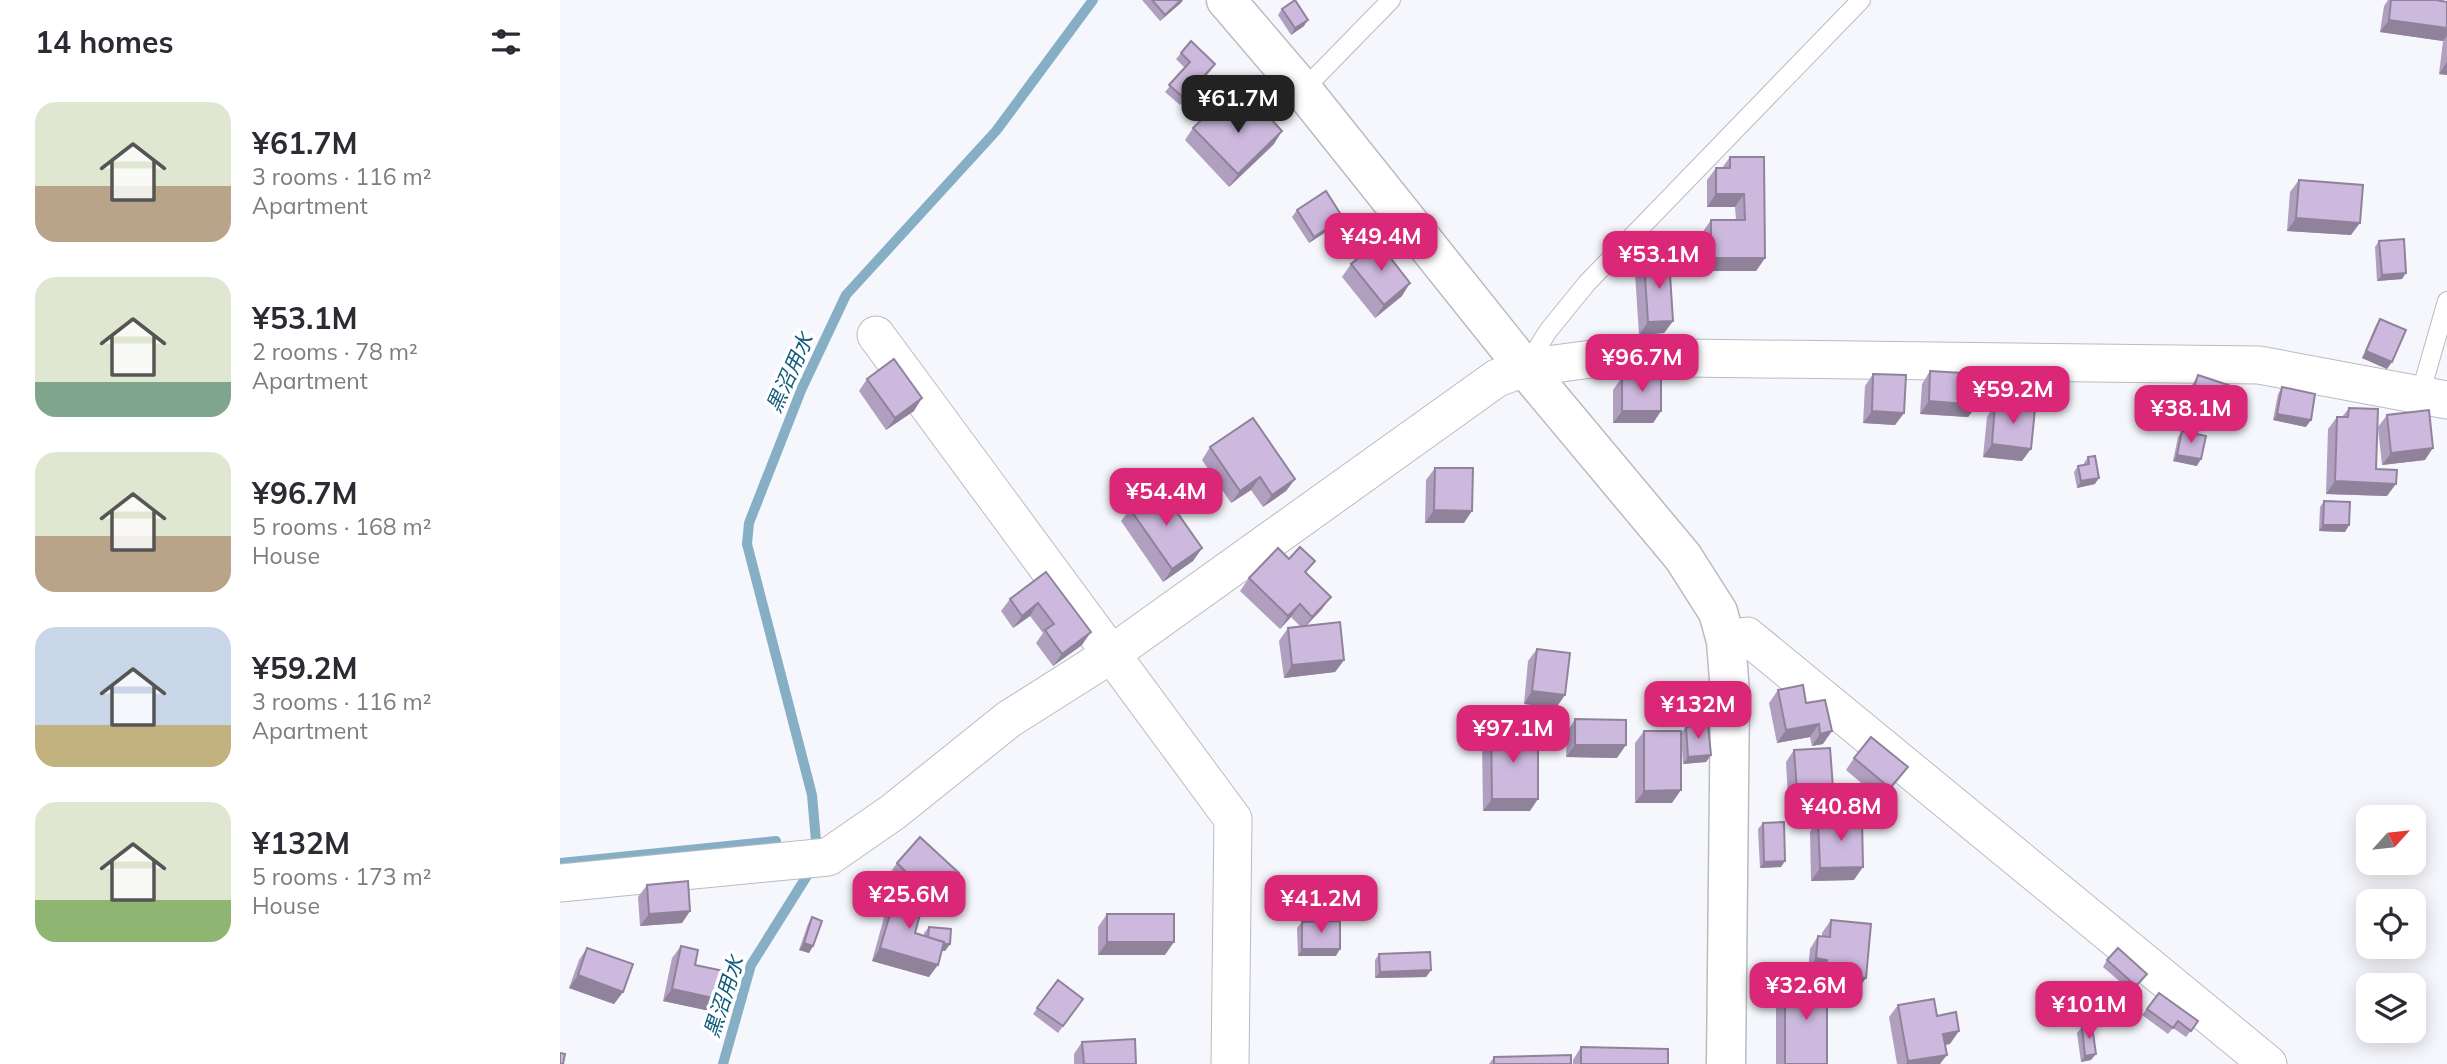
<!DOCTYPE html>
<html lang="en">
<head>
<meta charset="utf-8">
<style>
	:root { --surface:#fff; --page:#f2f2f3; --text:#2b2b33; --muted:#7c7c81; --accent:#db2777 }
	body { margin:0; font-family:Mulish,"Noto Sans JP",sans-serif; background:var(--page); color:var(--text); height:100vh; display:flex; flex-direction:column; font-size:26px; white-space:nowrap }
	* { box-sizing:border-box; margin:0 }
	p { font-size:23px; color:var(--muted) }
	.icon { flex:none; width:38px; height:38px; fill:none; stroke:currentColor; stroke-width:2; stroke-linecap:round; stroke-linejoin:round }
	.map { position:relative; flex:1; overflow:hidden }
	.sheet { display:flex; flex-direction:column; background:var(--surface); width:560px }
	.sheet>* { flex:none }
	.needle { width:46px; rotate:63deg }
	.fabs { position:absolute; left:1796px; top:805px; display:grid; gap:14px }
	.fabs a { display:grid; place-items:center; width:70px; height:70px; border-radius:14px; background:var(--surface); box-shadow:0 4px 18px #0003; font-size:35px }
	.price { position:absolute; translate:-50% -60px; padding:0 16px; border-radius:14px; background:var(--accent); color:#fff; font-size:23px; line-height:46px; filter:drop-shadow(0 2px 4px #0008) }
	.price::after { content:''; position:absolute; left:50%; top:42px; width:21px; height:16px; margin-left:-10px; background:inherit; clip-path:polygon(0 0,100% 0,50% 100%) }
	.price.on { background:#222; color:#fff }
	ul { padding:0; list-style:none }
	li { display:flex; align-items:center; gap:21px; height:175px; padding:0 35px }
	li span { display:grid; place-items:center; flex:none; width:196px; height:140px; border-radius:21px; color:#555 }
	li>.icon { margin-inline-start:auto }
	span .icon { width:84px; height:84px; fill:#fffc; stroke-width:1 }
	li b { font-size:30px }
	h2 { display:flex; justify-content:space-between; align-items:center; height:84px; padding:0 35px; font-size:30px }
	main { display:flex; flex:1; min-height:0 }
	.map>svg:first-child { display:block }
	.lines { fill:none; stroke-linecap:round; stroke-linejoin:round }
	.stream { stroke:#86afc6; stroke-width:10 }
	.lane-casing { stroke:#babbc0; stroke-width:20 }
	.street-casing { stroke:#babbc0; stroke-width:39 }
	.secondary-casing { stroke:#babbc0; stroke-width:41 }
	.lane { stroke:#fff; stroke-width:18 }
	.street { stroke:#fff; stroke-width:37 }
	.secondary { stroke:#fff; stroke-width:38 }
	.wall { fill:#b09fbf }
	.shaded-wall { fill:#90829b }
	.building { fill:#cdb9de; stroke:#90829b; stroke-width:2 }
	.labels { text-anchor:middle; stroke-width:7; stroke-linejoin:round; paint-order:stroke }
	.water-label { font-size:21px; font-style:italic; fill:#125b7c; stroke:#fff }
</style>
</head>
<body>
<main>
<section class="sheet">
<h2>14 homes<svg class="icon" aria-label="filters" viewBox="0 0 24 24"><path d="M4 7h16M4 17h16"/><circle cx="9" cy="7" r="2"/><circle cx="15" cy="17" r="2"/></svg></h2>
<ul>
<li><span style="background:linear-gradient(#dfe7d0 60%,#b9a48a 0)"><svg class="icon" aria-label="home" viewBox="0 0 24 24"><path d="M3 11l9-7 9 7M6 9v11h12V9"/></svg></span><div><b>¥61.7M</b><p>3 rooms · 116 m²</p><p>Apartment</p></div></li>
<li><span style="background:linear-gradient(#dfe7d0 75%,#7fa58c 0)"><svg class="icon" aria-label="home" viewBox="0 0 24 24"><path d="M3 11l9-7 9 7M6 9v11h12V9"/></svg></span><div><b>¥53.1M</b><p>2 rooms · 78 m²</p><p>Apartment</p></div></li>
<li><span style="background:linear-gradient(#dfe7d0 60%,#b9a48a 0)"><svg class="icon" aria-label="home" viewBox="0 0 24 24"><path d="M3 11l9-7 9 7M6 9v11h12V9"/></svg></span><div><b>¥96.7M</b><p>5 rooms · 168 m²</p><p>House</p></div></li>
<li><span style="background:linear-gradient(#c9d6e8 70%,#c2b280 0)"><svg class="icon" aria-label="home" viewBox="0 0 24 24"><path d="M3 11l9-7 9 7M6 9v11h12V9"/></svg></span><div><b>¥59.2M</b><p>3 rooms · 116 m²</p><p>Apartment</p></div></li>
<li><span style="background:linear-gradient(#dfe7d0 70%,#8fb573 0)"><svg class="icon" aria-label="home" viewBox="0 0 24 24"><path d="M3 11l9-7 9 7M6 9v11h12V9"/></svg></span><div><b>¥132M</b><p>5 rooms · 173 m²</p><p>House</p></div></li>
</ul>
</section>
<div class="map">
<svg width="1887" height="1064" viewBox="0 0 1887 1064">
	<rect width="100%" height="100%" fill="#f6f7fc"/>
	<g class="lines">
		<g class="stream">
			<polyline points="256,841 252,795 187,544 189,523 242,388 286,295 436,131 533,0"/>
			<polyline points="0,863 216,841"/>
			<polyline points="163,1064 191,965 250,871"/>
		</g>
		<g class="lane-casing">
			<g id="lane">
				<polyline points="743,90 831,0"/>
				<polyline points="965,368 988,331 1027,283 1301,0"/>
				<polyline points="1860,395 1887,301"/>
			</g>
		</g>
		<g class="street-casing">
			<g id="street">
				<polyline points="316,335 673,819 670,1064"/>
				<polyline points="1166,641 1187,636 1708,1064"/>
				<polyline points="0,883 268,857 333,812 449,719 550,655 937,378 965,368 1046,357 1699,365 1887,400"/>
			</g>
		</g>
		<g class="secondary-casing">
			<polyline id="secondary" points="666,0 743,90 965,368 1123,557 1158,612 1166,641 1170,693 1166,1064"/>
		</g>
		<use href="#lane" class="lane"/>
		<use href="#street" class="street"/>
		<use href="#secondary" class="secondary"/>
	</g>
	<g class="wall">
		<polygon points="582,0 623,0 600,21"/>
		<polygon points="1828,0 1876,0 1887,2 1887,75 1879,74 1883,41 1820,32 1824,6"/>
		<polygon points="722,9 744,26 731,35 718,15"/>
		<polygon points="621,53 655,64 620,105 605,92 625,68 616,59"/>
		<polygon points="679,124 714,144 669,187 625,140 633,128"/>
		<polygon points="1170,157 1204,157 1205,258 1196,271 1142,271 1142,233 1151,220 1176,220 1175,207 1147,207 1147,180 1156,168 1162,168"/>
		<polygon points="1739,180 1791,235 1727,231 1730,192"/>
		<polygon points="737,210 783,218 778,224 749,243 732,217"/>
		<polygon points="1819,241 1842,279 1817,281 1815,247"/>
		<polygon points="1084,261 1113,321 1104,333 1079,335 1075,273"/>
		<polygon points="791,264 842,296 815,318 782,277"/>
		<polygon points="1820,319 1827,369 1802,358 1816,325"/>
		<polygon points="1370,371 1419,380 1423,374 1435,393 1418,390 1417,405 1408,417 1360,414 1362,384"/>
		<polygon points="1313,374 1344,413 1335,425 1303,423 1305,386"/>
		<polygon points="1453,375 1480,387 1476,393 1450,396 1448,381"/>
		<polygon points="1638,375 1664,427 1622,413 1630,388"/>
		<polygon points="1062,377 1101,411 1093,423 1053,423 1053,390"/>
		<polygon points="307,379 354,411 326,430 299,391"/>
		<polygon points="1722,387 1746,427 1713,420 1718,394"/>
		<polygon points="1435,404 1462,461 1423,457 1427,417"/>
		<polygon points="1789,408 1816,469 1827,496 1766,494 1768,429 1777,417 1782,417"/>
		<polygon points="1827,415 1865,460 1822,465 1818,427"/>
		<polygon points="1622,431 1637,466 1613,461 1618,437"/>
		<polygon points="650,447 735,479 726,491 703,507 691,490 671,503 642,460"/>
		<polygon points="1528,457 1535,484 1517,488 1514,472 1518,466 1524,465 1524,463"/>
		<polygon points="875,468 904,523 865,523 866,480"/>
		<polygon points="1764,501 1789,525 1785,532 1759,531 1760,507"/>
		<polygon points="570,509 642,548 633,561 603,582 561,521"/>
		<polygon points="729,559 747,573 762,609 746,626 784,660 775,672 724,678 719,641 728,628 741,627 731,617 720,629 680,591 689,578"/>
		<polygon points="486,572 522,645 493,666 476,643 483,633 470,616 453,628 441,611 450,599"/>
		<polygon points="977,649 996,708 964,704 968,661"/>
		<polygon points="1218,690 1246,703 1265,700 1263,744 1252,746 1250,737 1217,743 1209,703"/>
		<polygon points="1015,719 1057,758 1006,757 1007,732"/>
		<polygon points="931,727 961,746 970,811 923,811 922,739"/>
		<polygon points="1126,727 1151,755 1146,762 1123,764 1121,733"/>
		<polygon points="1084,731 1112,803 1075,803 1075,743"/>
		<polygon points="1234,750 1265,813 1229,816 1226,762"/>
		<polygon points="1294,758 1339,779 1321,800 1286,770"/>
		<polygon points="1258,819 1294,880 1251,881 1250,832"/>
		<polygon points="1203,823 1221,867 1200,868 1198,829"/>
		<polygon points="337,863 390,885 373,904 355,886 348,894 355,933 364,936 364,933 369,927 390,944 385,951 382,950 369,977 312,961 328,903 337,891 346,893 328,876"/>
		<polygon points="87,885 130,911 122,923 80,926 78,897"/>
		<polygon points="547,914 605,955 538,955 538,927"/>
		<polygon points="252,917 253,946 249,953 239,950 248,924"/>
		<polygon points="1271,920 1306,978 1297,990 1256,987 1258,972 1252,971 1252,988 1267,1064 1216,1064 1216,997 1225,985 1227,985 1227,983 1235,970 1248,970 1250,949 1258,936 1262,937 1262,933"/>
		<polygon points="742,922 776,956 738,956 737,928"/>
		<polygon points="121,946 158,999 150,1011 103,1001 112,958"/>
		<polygon points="27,948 63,992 54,1004 9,988 19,960"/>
		<polygon points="819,954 871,970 866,977 815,978 815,960"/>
		<polygon points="1547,960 1587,974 1572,992 1543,967"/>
		<polygon points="498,980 523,999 498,1033 473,1014"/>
		<polygon points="1599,993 1638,1021 1626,1037 1613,1028 1608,1034 1582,1015"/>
		<polygon points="1338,1005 1377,1016 1390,1044 1385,1045 1380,1064 1337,1064 1329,1017"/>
		<polygon points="1522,1027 1531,1060 1521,1062 1517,1033"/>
		<polygon points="522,1042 576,1064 514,1064 514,1054"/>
		<polygon points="1021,1047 1108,1064 1013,1064 1013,1060"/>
		<polygon points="934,1057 1011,1064 929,1064"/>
	</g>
	<g class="shaded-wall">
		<polygon points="621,0 623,0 621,3 600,21 605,15"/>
		<polygon points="748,20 744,26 731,35 735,28"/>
		<polygon points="1829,20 1887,28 1887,36 1883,41 1820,32"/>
		<polygon points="1887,62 1887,75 1879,74"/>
		<polygon points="655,64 651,70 620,105 624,98"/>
		<polygon points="722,131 714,144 669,187 678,174"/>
		<polygon points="1156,194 1184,194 1175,207 1147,207"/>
		<polygon points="783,218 778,224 749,243 754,237"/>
		<polygon points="1736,218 1800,223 1791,235 1727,231"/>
		<polygon points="1151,258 1205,258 1196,271 1142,271"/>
		<polygon points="1846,273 1842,279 1817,281 1822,275"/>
		<polygon points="850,283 842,296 815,318 824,305"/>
		<polygon points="1113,321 1104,333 1079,335 1088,322"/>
		<polygon points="1806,351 1832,362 1827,369 1802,358"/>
		<polygon points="1422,384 1440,386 1435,393 1417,390"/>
		<polygon points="1480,387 1476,393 1450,396 1455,390"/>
		<polygon points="362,398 354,411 326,430 335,418"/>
		<polygon points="1369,401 1417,405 1408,417 1360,414"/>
		<polygon points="1630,401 1672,414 1664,427 1622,413"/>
		<polygon points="1062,411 1101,411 1093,423 1053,423"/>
		<polygon points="1312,411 1344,413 1335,425 1303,423"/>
		<polygon points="1717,414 1751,420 1746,427 1713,420"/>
		<polygon points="1432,444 1471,449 1462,461 1423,457"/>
		<polygon points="1873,448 1865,460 1822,465 1831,453"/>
		<polygon points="1617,455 1641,459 1637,466 1613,461"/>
		<polygon points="700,477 691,490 671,503 680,491"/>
		<polygon points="1539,478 1535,484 1517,488 1521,481"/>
		<polygon points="735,479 726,491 703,507 712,495"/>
		<polygon points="1775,481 1836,484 1827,496 1766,494"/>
		<polygon points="874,510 912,511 904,523 865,523"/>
		<polygon points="1763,525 1789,525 1785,532 1759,531"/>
		<polygon points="642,548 633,561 603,582 612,569"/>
		<polygon points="771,597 762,609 743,629 752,617"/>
		<polygon points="478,603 470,616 453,628 462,616"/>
		<polygon points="740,604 731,617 720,629 728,616"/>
		<polygon points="531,632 522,645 493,666 502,654"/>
		<polygon points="784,660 775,672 724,678 732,665"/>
		<polygon points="972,691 1005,695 996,708 964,704"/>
		<polygon points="1259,724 1250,737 1217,743 1226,730"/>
		<polygon points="1272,731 1263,744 1252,746 1260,734"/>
		<polygon points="1015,745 1066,745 1057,758 1006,757"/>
		<polygon points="1151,755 1146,762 1123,764 1128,757"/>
		<polygon points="1348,767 1339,779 1321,800 1330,788"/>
		<polygon points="1121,790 1112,803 1075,803 1084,791"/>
		<polygon points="932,799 978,799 970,811 923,811"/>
		<polygon points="1274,801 1265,813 1229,816 1238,803"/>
		<polygon points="1225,861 1221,867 1200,868 1204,862"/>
		<polygon points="1303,867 1294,880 1251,881 1260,868"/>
		<polygon points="399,873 390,885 373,904 382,891"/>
		<polygon points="130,911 122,923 80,926 89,914"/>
		<polygon points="367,942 390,944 385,951 363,949"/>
		<polygon points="547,942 614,942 605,955 538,955"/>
		<polygon points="244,943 253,946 249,953 239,950"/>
		<polygon points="320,948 378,965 369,977 312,961"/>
		<polygon points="742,949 780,949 776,956 738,956"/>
		<polygon points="1256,958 1267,960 1258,972 1248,971"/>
		<polygon points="871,970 866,977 815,978 820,972"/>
		<polygon points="1265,974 1306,978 1297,990 1256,987"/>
		<polygon points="18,975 63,992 54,1004 9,988"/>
		<polygon points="112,989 158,999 150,1011 103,1001"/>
		<polygon points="1399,1031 1390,1044 1375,1046 1383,1034"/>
		<polygon points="1536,1054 1531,1060 1521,1062 1525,1056"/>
		<polygon points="1387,1055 1380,1064 1346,1064 1348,1061"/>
	</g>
	<g class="building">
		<polygon points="592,0 621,0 605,15"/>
		<polygon points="735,0 748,20 735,28 722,9"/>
		<polygon points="1831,0 1876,0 1887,2 1887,28 1829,20"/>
		<polygon points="631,41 655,64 624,98 609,85 630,62 621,53"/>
		<polygon points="659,103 679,124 698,105 722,131 678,174 633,128"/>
		<polygon points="1170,157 1204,157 1205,258 1151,258 1151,220 1185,220 1184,194 1156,194 1156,168 1170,168"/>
		<polygon points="1739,180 1803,185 1800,223 1736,218"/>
		<polygon points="766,191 783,218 754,237 737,210"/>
		<polygon points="1844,239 1846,273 1822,275 1819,241"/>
		<polygon points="818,242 850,283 824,305 791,264"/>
		<polygon points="1109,259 1113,321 1088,322 1084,261"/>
		<polygon points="1820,319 1846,330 1832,362 1806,351"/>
		<polygon points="334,359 362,398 335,418 307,379"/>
		<polygon points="1370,371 1419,374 1417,405 1369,401"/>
		<polygon points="1478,371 1480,387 1455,390 1453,375"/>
		<polygon points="1313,374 1346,375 1344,413 1312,411"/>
		<polygon points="1423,374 1441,376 1440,386 1422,384"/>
		<polygon points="1638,375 1680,389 1672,414 1630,401"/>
		<rect x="1062" y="377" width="39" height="34"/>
		<polygon points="1722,387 1755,394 1751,420 1717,414"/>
		<polygon points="1435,404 1475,409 1471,449 1432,444"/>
		<polygon points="1789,408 1818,409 1816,469 1837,470 1836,484 1775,481 1777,417 1788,417"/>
		<polygon points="1869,410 1873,448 1831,453 1827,415"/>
		<polygon points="693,418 735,479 712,495 700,477 680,491 650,447"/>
		<polygon points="1622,431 1646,436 1641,459 1617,455"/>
		<polygon points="1535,456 1539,478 1521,481 1518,466 1529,464 1528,457"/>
		<polygon points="875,468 913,468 912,511 874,510"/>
		<polygon points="600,488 642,548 612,569 570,509"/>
		<polygon points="1764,501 1790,502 1789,525 1763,525"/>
		<polygon points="740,547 755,561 745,572 771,597 752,617 740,604 728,616 689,578 718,548 729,559"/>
		<polygon points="486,572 531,632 502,654 485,630 494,624 478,603 462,616 450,599"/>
		<polygon points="780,622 784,660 732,665 728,628"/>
		<polygon points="977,649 1010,653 1005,695 972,691"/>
		<polygon points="1243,685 1246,703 1265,700 1272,731 1260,734 1259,724 1226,730 1218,690"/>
		<polygon points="1015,719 1066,720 1066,745 1015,745"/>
		<polygon points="1148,725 1151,755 1128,757 1126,727"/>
		<polygon points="961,726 961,746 978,746 978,799 932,799 931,727"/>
		<polygon points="1084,731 1121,731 1121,790 1084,791"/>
		<polygon points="1311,737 1348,767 1330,788 1294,758"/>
		<polygon points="1270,748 1274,801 1238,803 1234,750"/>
		<polygon points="1302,818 1303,867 1260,868 1258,819"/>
		<polygon points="1224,822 1225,861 1204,862 1203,823"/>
		<polygon points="360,837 399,873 382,891 364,874 356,882 337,863"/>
		<polygon points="128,881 130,911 89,914 87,885"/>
		<polygon points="337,891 364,899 355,933 384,942 378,965 320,948"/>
		<rect x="547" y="914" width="67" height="28"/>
		<polygon points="252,917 262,921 253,946 244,943"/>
		<polygon points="1271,920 1311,924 1306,978 1265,974 1267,960 1256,958 1258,936 1270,937"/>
		<polygon points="780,921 780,949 742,949 742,922"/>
		<polygon points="369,927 391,929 390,944 384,944 384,942 368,937"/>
		<polygon points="121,946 138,950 135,965 164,971 158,999 112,989"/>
		<polygon points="27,948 73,964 63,992 18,975"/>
		<polygon points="1558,948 1587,974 1576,986 1547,960"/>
		<polygon points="870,952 871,970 820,972 819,954"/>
		<polygon points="1235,970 1252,970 1252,988 1267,988 1267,1064 1225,1064 1225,985 1236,985"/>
		<polygon points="498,980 523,999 503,1026 477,1008"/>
		<polygon points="1599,993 1638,1021 1631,1031 1618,1021 1613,1028 1587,1009"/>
		<polygon points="1374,999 1377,1016 1396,1012 1399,1031 1383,1034 1387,1055 1348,1061 1338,1005"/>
		<polygon points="1532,1026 1536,1054 1525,1056 1522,1027"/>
		<polygon points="575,1039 576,1064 524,1064 522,1042"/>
		<polygon points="1021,1047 1108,1049 1108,1064 1021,1064"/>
		<polygon points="0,1053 5,1054 3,1064 0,1064"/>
		<polygon points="1011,1055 1011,1064 934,1064 934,1057"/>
	</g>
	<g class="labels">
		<g class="water-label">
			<text transform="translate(230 373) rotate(-66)" y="7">黒沼用水</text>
			<text transform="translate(164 997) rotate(-72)" y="7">黒沼用水</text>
		</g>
	</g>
</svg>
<div class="fabs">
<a><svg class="needle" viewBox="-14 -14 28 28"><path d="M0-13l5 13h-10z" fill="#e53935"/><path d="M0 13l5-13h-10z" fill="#7c7c81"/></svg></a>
<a><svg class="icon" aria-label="locate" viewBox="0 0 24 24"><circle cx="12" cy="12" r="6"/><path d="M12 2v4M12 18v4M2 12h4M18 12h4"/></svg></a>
<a><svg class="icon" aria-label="layers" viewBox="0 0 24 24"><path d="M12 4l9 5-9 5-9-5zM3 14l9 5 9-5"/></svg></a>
</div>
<b class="price on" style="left:678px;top:135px">¥61.7M</b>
<b class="price" style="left:821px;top:273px">¥49.4M</b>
<b class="price" style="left:1099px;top:291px">¥53.1M</b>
<b class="price" style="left:1082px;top:394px">¥96.7M</b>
<b class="price" style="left:1453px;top:426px">¥59.2M</b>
<b class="price" style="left:1631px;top:445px">¥38.1M</b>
<b class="price" style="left:606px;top:528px">¥54.4M</b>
<b class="price" style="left:1138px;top:741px">¥132M</b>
<b class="price" style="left:953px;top:765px">¥97.1M</b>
<b class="price" style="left:1281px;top:843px">¥40.8M</b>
<b class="price" style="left:349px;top:931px">¥25.6M</b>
<b class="price" style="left:761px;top:935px">¥41.2M</b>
<b class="price" style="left:1246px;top:1022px">¥32.6M</b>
<b class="price" style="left:1529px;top:1041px">¥101M</b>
</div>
</main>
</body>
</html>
